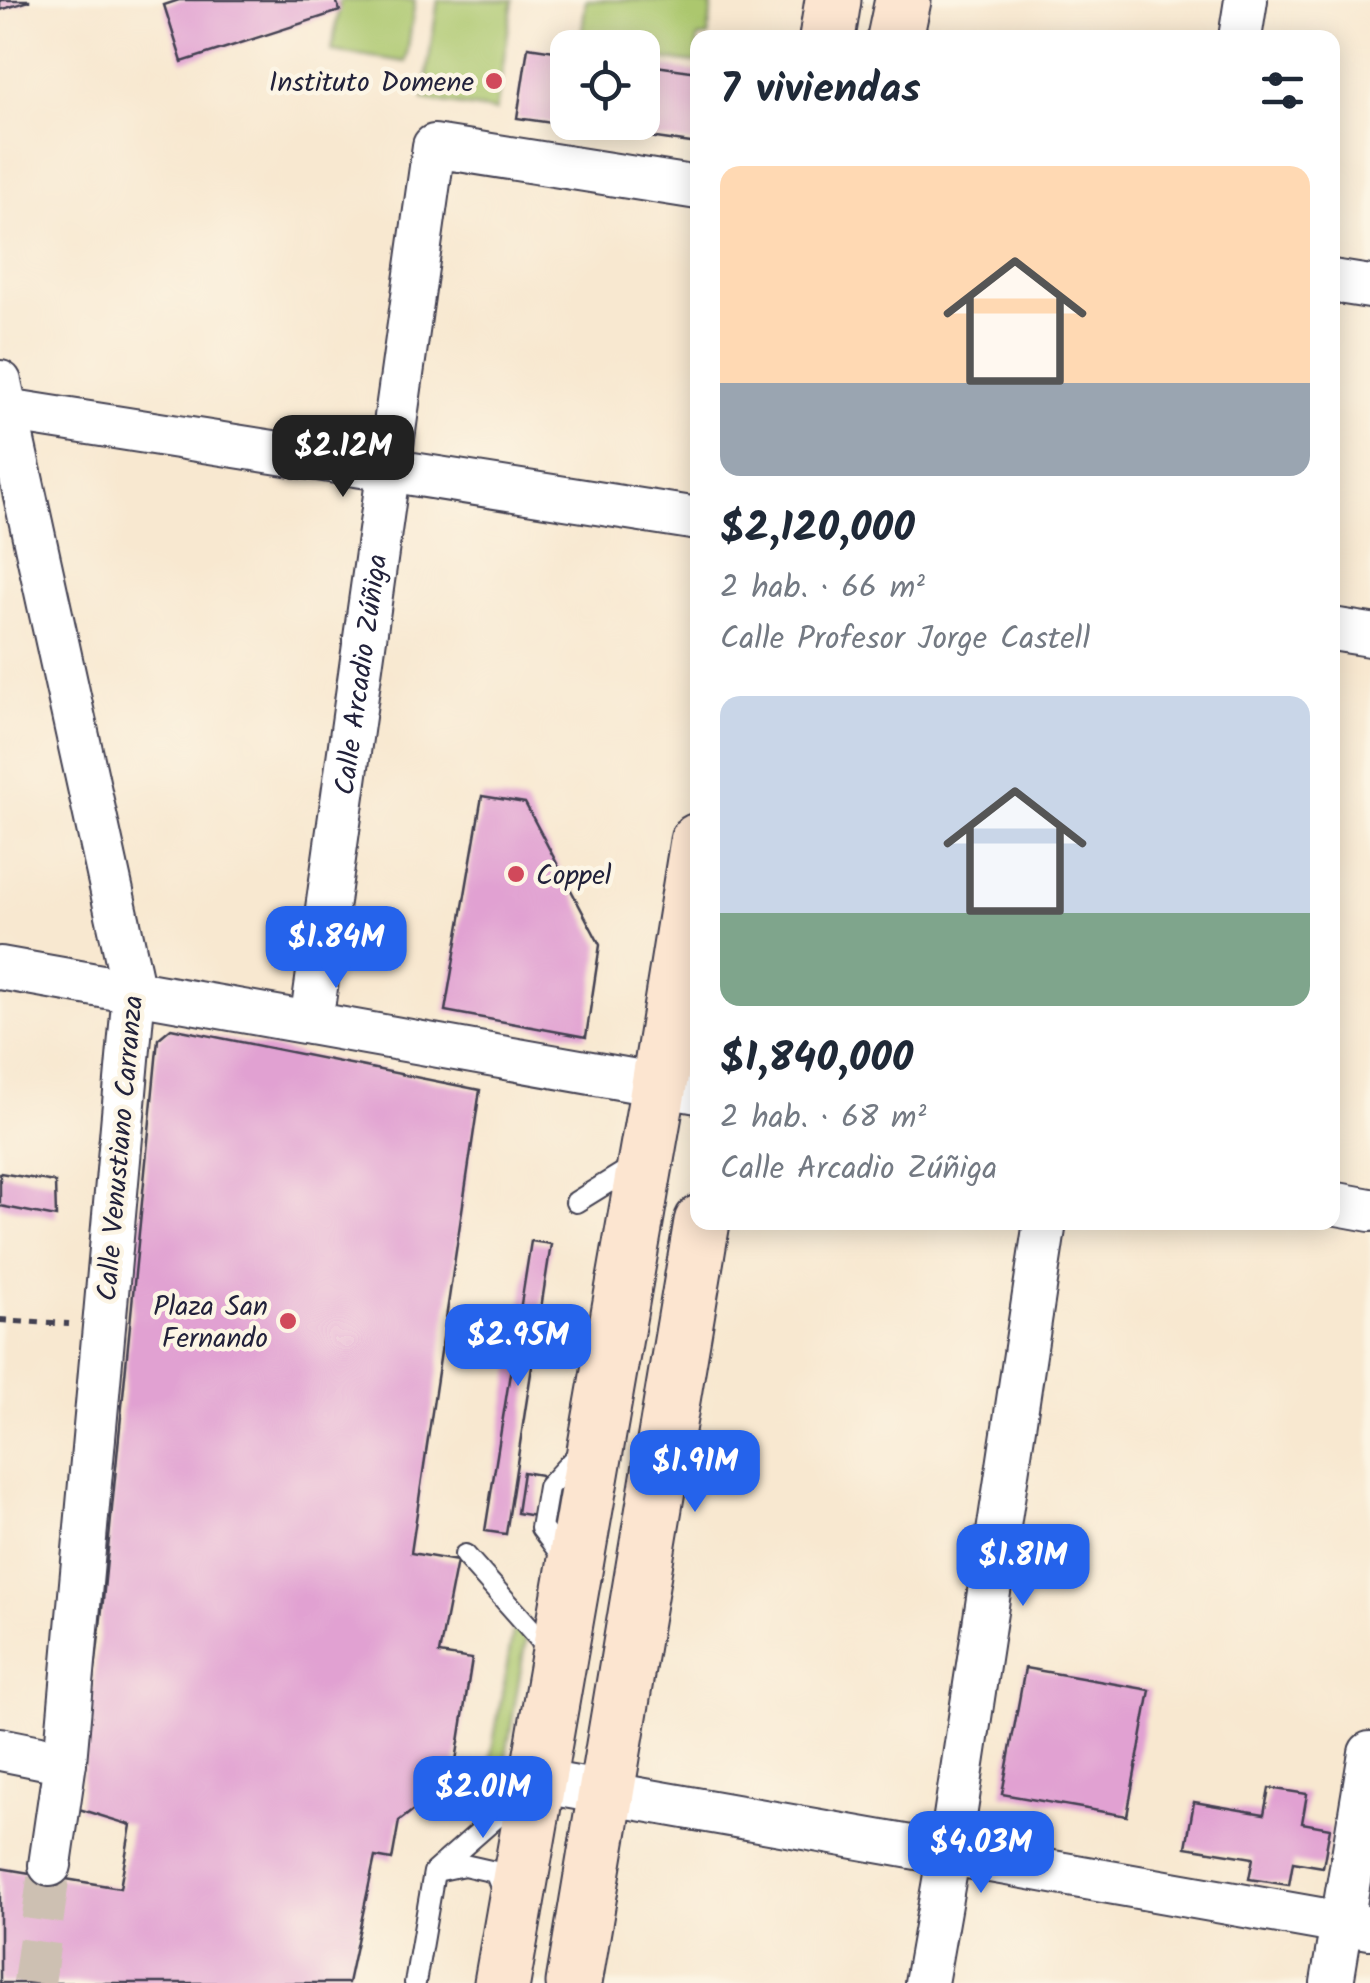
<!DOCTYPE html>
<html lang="es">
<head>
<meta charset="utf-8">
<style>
	:root { --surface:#fff; --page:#f6f6f7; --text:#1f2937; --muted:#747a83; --accent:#2563eb }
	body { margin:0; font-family:Kalam,sans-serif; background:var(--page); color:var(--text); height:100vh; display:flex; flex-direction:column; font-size:38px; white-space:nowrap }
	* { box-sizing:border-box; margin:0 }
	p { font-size:32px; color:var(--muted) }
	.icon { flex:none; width:55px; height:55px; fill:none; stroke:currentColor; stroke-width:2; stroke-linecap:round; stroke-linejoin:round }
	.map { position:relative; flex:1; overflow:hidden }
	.sheet { position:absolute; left:690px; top:30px; width:650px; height:1200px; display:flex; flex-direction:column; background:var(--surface); border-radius:20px; box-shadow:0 5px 25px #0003 }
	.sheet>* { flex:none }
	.fabs { position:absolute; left:550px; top:30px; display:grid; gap:20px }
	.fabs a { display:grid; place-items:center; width:110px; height:110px; border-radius:20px; background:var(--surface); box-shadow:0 5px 25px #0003; font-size:50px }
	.price { position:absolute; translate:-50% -85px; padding:0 22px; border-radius:20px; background:var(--accent); color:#fff; font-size:32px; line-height:65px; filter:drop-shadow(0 2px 5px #0008) }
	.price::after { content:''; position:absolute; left:50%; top:60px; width:30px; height:22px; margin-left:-15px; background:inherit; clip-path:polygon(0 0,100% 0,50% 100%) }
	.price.on { background:#222; color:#fff }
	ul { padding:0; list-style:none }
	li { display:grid; align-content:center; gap:20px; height:530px; padding:0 30px }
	li span { display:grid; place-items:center; height:310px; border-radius:20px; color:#555 }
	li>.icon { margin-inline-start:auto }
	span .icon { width:180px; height:180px; fill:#fffc; stroke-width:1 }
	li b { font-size:42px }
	h2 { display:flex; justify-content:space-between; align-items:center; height:120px; padding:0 30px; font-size:42px }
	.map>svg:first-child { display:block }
	.green { fill:#acc76e; stroke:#677454; stroke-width:2.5 }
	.building { fill:#e1a1d2 }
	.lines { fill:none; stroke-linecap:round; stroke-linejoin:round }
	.street-tunnel { stroke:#cdc0b2; stroke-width:42; stroke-dasharray:42 21; stroke-linecap:butt }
	.lane-casing { stroke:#424051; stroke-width:24 }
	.street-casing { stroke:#424051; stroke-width:46 }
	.secondary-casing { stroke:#424051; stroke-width:59 }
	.path { stroke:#424051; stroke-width:6; stroke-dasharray:8 8; stroke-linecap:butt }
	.lane { stroke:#fff; stroke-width:20 }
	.street { stroke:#fff; stroke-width:42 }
	.secondary { stroke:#fce5d0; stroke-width:55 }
	.poi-dot { fill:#d1495b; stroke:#fcf5e5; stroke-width:4 }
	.labels { text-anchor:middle; stroke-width:9; stroke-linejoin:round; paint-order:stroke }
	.poi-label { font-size:28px; fill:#22223b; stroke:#fcf5e5; text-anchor:end }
	.street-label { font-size:28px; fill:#22223b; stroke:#fcf5e5 }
</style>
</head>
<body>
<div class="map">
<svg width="1370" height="1983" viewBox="0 0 1370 1983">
	<rect width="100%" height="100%" fill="#fcf5e5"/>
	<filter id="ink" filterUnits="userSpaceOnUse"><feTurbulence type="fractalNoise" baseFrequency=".01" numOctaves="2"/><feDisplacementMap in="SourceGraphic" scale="20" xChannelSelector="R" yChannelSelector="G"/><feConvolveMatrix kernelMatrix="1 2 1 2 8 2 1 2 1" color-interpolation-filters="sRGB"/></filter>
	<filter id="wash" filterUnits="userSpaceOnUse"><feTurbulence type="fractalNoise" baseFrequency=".0048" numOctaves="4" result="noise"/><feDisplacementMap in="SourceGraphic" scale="40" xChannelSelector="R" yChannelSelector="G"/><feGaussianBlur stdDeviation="2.25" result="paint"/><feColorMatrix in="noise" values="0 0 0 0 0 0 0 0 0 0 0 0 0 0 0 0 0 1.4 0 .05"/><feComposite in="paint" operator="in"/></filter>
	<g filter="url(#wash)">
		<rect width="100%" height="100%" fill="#f8e8d0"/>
		<g class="green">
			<polygon points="340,0 415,0 406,62 332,51"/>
			<polygon points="438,0 513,0 496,111 423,100"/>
			<polygon points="586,0 670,0 712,5 708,37 698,38 697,63 643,57 642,48 580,47"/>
			<polygon points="514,1626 526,1638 501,1787 483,1800"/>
		</g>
		<g id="blocks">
			<g class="building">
				<polygon points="0,0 29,0 29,1 0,10"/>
				<polygon points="179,0 336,0 340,11 182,62 164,5"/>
				<polygon points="528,47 568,53 568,122 642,122 642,64 698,72 698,144 517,118"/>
				<polygon points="482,796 525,803 600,945 586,1037 445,1011"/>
				<polygon points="171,1028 480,1090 411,1553 457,1561 439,1654 472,1659 453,1780 399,1821 392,1860 375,1857 348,1983 0,1983 0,1868 120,1888 131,1825 79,1809 103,1600 158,1039"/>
				<polygon points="0,1173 55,1182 56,1217 0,1206"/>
				<polygon points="531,1241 551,1244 506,1534 485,1531"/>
				<polygon points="523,1472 541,1475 535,1516 517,1513"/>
				<polygon points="1025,1668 1150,1690 1127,1816 1002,1794"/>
				<polygon points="1269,1788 1307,1794 1302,1823 1330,1828 1323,1867 1293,1862 1289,1885 1249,1879 1253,1858 1186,1847 1194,1802 1264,1814"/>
			</g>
		</g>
	</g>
	<g filter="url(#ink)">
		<use href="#blocks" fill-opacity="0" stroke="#424051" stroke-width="2.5"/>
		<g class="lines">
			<polyline class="street-tunnel" points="34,1983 50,1865"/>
			<g class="lane-casing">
				<g id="lane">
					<polyline points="576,1202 636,1165"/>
					<polyline points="465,1555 553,1654"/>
					<polyline points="566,1561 541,1528 548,1487 581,1451"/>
					<polyline points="436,1871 464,1865 495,1872 505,1896"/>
					<polyline points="415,1983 434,1872 525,1792"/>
				</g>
			</g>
			<g class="street-casing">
				<g id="street">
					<polyline points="1240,38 1246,0"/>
					<polyline points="1332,281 1370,287"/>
					<polyline points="0,382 134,992 65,1762 50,1865"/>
					<polyline points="0,409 698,519"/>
					<polyline points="1332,629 1370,635"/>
					<polyline points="0,968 698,1092"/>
					<path id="s1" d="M 311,1023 L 434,146 L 698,188"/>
					<polyline points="1332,1203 1370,1210"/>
					<polyline points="0,1749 65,1762"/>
					<polyline points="537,1781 1370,1928"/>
					<polyline points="926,1983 953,1830 1045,1222"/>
					<polyline points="1332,1983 1370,1753"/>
				</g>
			</g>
			<g class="secondary-casing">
				<g id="secondary">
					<polyline points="827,38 833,0"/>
					<polyline points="895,38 903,0"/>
					<polyline points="502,1983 659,1085 698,841"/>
					<polyline points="574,1983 702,1222"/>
				</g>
			</g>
			<polyline class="path" points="0,1320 69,1324"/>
			<use href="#lane" class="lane"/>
			<use href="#street" class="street"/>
			<use href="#secondary" class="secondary"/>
		</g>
	</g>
	<g class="poi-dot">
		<circle cx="494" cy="81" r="10"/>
		<circle cx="516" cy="874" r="10"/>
		<circle cx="288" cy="1321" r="10"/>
	</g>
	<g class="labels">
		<g class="poi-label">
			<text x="474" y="91">Instituto Domene</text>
			<text x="536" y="884" text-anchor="start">Coppel</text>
			<text x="268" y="1315">Plaza San<tspan x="268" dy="32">Fernando</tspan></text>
		</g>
		<g class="street-label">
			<text dy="10" stroke="none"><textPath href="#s1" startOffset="352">Calle Arcadio Zúñiga</textPath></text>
			<text transform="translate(119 1148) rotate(-85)" y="10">Calle Venustiano Carranza</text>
		</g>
	</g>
</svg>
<div class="fabs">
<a><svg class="icon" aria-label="locate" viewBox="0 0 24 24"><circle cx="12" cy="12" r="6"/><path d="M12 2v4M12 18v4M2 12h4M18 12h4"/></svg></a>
</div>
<b class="price on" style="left:343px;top:500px">$2.12M</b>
<b class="price" style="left:336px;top:991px">$1.84M</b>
<b class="price" style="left:518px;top:1389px">$2.95M</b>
<b class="price" style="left:695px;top:1515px">$1.91M</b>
<b class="price" style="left:1023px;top:1609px">$1.81M</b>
<b class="price" style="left:483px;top:1841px">$2.01M</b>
<b class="price" style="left:981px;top:1896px">$4.03M</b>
<section class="sheet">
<h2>7 viviendas<svg class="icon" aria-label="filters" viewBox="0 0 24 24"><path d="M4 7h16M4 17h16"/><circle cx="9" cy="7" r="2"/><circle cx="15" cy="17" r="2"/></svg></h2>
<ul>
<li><span style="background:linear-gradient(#ffd9b3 70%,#9aa5b1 0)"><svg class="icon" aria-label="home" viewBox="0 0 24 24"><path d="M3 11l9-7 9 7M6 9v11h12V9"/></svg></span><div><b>$2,120,000</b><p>2 hab. · 66 m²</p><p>Calle Profesor Jorge Castell</p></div></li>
<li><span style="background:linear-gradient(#c9d6e8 70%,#7fa58c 0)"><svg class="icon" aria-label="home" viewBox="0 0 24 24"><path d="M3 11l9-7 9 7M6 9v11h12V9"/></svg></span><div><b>$1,840,000</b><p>2 hab. · 68 m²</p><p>Calle Arcadio Zúñiga</p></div></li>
</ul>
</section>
</div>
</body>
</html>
